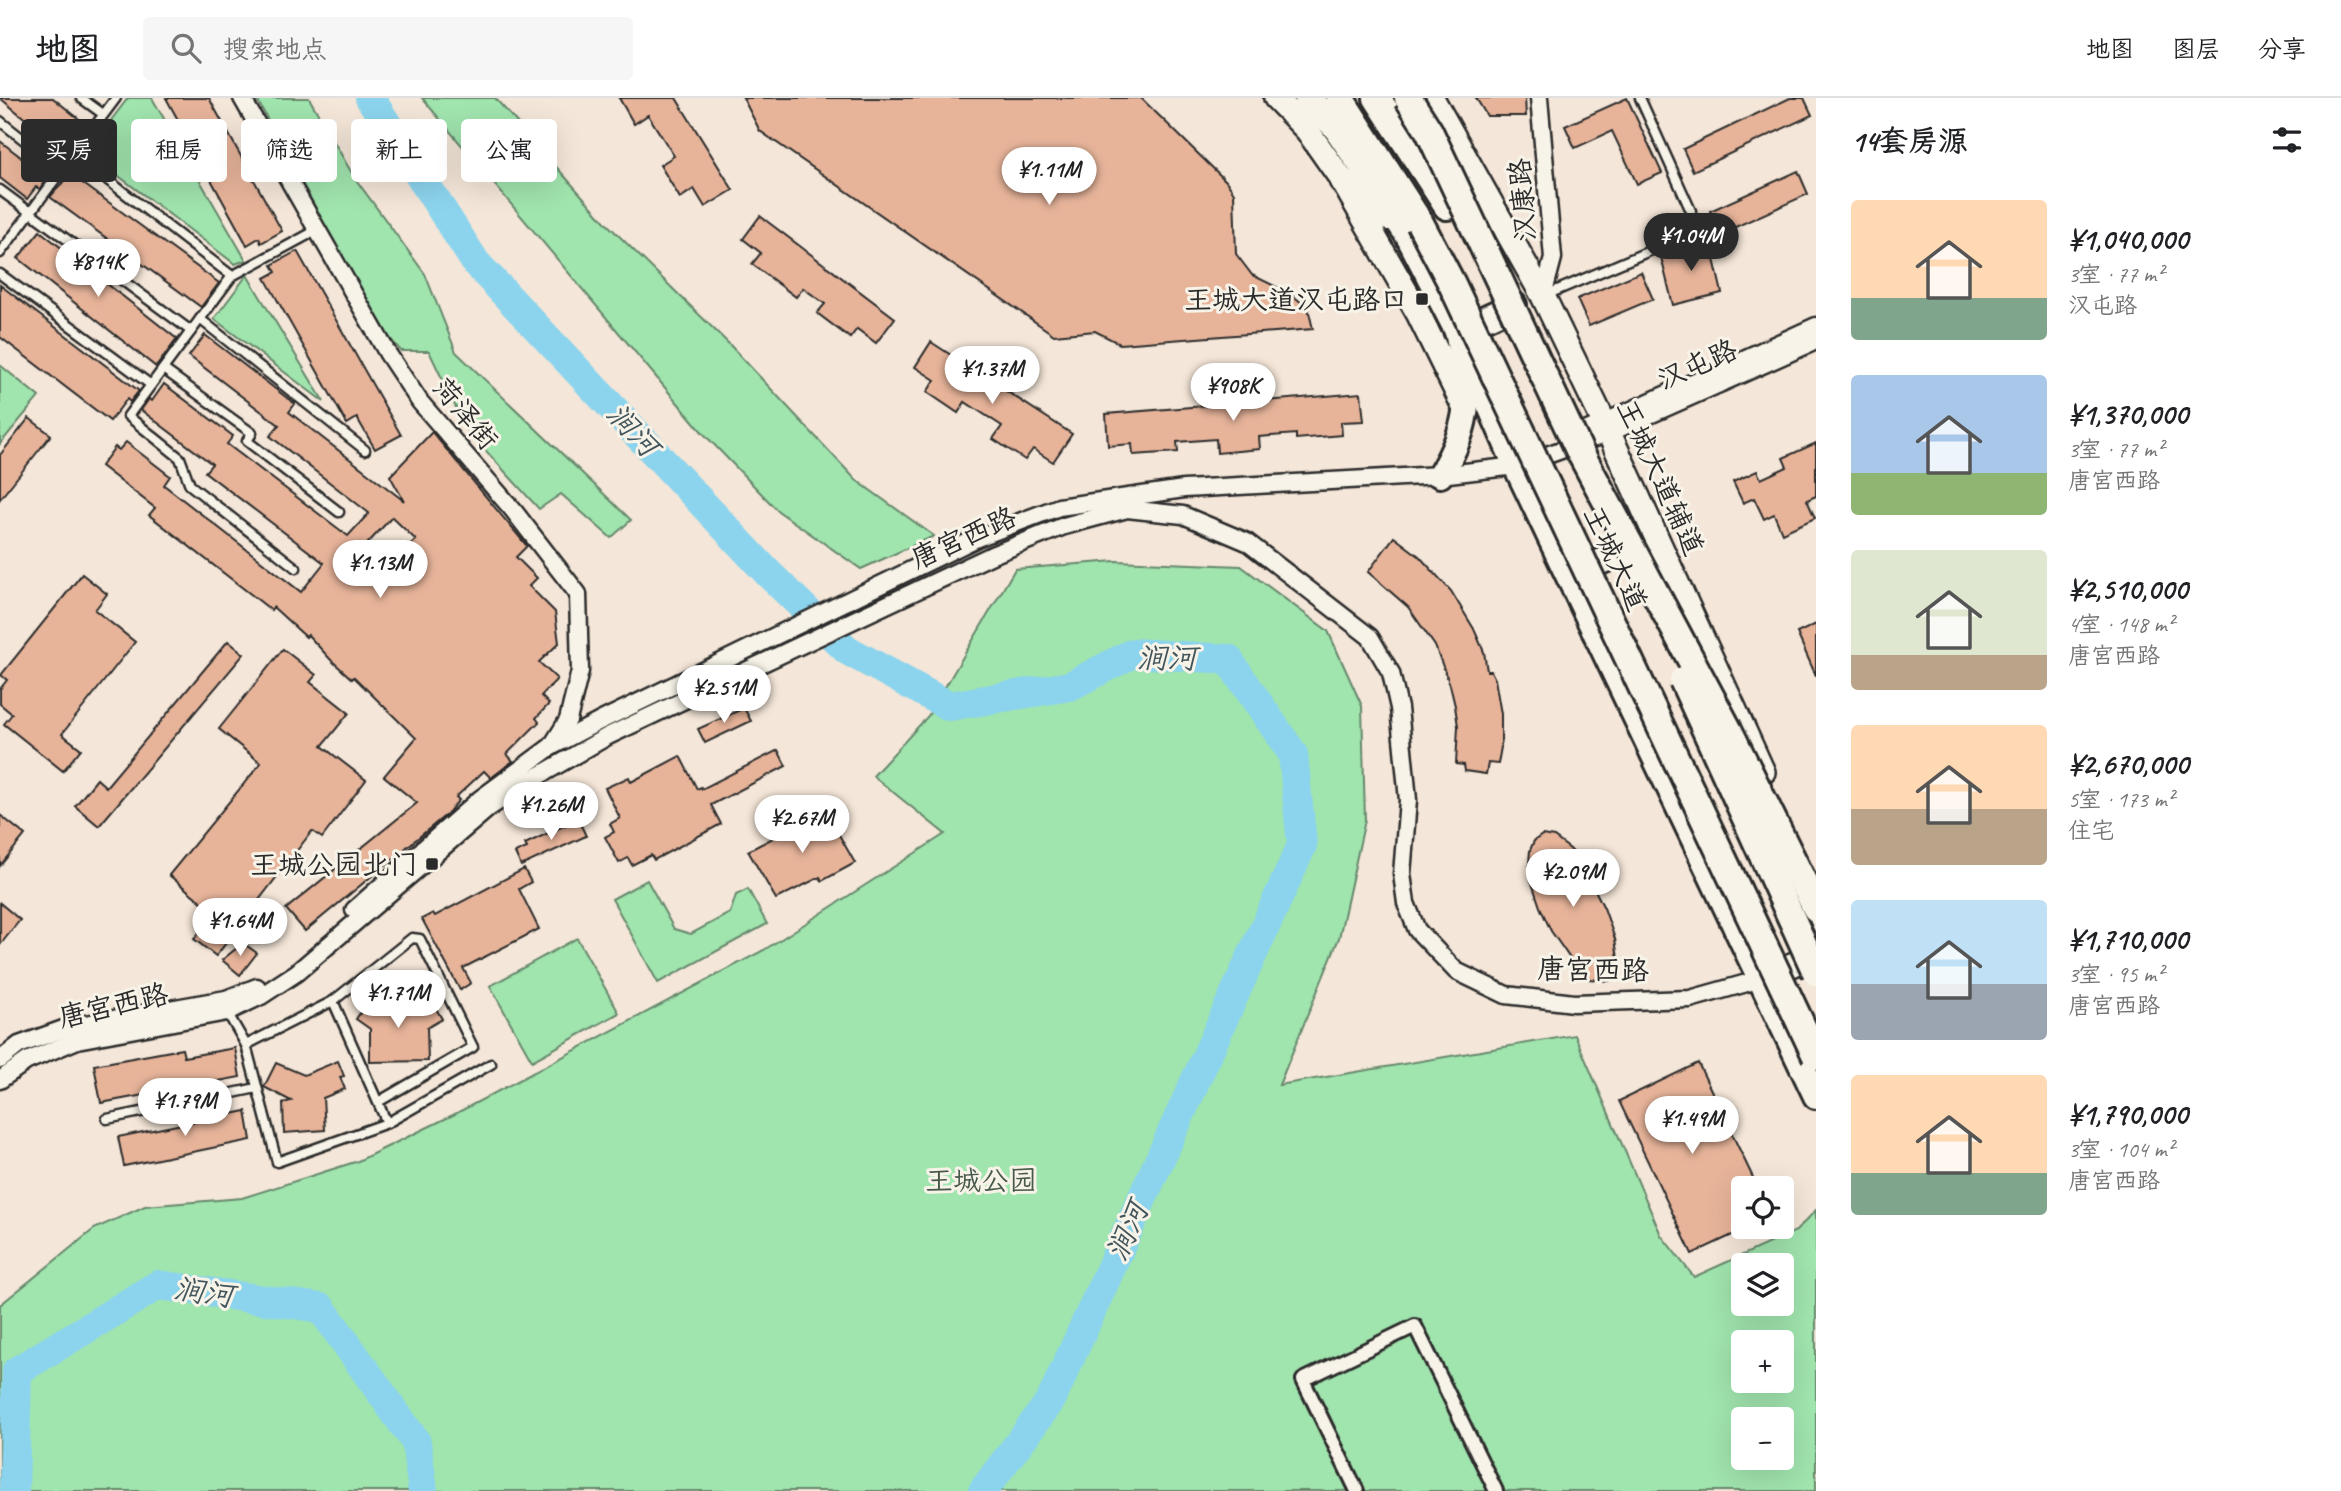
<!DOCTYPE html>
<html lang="zh">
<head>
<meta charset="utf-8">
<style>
	:root { --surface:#fff; --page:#f6f6f6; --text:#202124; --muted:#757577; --line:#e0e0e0; --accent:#2b2b2b }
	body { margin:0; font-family:Caveat,"LXGW WenKai TC",sans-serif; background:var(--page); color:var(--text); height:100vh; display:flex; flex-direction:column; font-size:26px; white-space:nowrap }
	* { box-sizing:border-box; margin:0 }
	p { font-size:23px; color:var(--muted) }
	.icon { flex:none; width:38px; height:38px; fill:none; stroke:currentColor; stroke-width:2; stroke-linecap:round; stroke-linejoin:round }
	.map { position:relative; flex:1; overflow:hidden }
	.details { display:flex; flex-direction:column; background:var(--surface); width:525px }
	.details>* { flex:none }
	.banner { position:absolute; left:21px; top:21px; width:665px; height:63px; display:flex; gap:14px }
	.fabs { position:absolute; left:1731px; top:1078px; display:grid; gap:14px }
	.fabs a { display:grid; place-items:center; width:63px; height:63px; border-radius:7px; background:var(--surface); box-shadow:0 7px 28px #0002; font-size:35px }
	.price { position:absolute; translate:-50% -60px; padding:0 16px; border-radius:24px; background:#fff; color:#222; font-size:23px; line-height:46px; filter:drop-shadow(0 2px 4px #0008) }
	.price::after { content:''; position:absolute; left:50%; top:42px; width:21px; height:16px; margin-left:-10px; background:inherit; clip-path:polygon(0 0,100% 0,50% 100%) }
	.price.active { background:var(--accent); color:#fff }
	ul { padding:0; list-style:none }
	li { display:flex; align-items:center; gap:21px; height:175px; padding:0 35px }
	li span { display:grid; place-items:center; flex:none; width:196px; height:140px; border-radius:7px; color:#555 }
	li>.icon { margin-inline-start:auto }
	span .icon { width:84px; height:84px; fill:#fffc; stroke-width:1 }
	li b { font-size:30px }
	h2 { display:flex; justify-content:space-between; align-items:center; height:84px; padding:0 35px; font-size:30px }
	.tag { padding:0 24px; border-radius:7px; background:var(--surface); box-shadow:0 7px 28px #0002; font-size:24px; line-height:63px }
	.tag.active { background:var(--accent); color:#fff }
	header { display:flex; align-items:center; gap:42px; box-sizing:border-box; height:98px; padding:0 35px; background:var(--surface); border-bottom:2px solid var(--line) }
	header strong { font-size:33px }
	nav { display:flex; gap:38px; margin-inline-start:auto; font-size:24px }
	.search { width:490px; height:63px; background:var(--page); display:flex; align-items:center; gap:18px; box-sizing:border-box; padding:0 24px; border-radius:7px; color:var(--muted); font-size:26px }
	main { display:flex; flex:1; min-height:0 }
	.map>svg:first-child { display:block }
	.green { fill:#a0e4ae; stroke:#66886c; stroke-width:2; fill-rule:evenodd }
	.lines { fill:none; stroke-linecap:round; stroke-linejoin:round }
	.river { stroke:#8cd4ed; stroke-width:30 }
	.building { fill:#e7b49a; stroke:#2b2b2b; stroke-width:2; fill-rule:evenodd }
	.service-casing { stroke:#2b2b2b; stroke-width:13 }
	.pedestrian-casing { stroke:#2b2b2b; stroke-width:18 }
	.minor-casing { stroke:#2b2b2b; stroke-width:21 }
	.secondary-casing { stroke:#2b2b2b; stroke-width:28 }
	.primary-casing { stroke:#2b2b2b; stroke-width:30 }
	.trunk-casing { stroke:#2b2b2b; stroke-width:32 }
	.service { stroke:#f7f3e8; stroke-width:8 }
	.pedestrian { stroke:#f7f3e8; stroke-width:12 }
	.minor { stroke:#f7f3e8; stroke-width:16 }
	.secondary { stroke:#f7f3e8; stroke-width:23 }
	.primary { stroke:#f7f3e8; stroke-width:24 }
	.trunk { stroke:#f7f3e8; stroke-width:26 }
	.trunk-bridge-casing { stroke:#2b2b2b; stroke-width:32; stroke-linecap:butt }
	.trunk-bridge { stroke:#f7f3e8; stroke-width:26 }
	.poi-dot { fill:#2b2b2b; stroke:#f7f3e8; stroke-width:2.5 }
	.labels { text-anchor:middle; stroke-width:6; stroke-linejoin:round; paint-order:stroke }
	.street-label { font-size:28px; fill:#2b2b2b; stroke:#f7f3e8 }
	.poi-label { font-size:28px; fill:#2b2b2b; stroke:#f7f3e8; text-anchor:end }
	.park-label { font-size:28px; fill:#48594c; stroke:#f7f3e8 }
	.water-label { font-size:30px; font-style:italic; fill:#43555c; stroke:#f7f3e8 }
</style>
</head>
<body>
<header>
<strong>地图</strong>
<div class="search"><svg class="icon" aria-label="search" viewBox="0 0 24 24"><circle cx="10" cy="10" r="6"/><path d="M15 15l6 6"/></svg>搜索地点</div>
<nav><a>地图</a><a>图层</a><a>分享</a></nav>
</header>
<main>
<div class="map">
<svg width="1816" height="1393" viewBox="0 0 1816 1393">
	<rect width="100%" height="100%" fill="#f4e6d8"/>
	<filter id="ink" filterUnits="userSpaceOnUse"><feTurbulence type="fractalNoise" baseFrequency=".0143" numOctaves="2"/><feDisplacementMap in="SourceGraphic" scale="14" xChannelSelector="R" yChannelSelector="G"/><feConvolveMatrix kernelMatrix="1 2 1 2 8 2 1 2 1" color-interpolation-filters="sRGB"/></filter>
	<g filter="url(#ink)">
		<g class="green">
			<polygon points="128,0 152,0 246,162 235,166 87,54"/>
			<polygon points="256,0 309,0 354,79 425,176 456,254 631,422 611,440 561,396 539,411 466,331 429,253 401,253 380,229"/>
			<polygon points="422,0 495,0 607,126 729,246 856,382 934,438 861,471 778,413 703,335"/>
			<polygon points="247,177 324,304 214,221"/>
			<polygon points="0,267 39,299 0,346"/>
			<path d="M 1116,463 L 1241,468 L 1328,533 L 1362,608 L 1365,722 L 1339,840 L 1279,987 L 1575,937 L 1661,1137 L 1694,1179 L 1796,1133 L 1816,1112 L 1816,1393 L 0,1393 L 0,1207 L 94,1131 L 145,1108 L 242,1100 L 358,1063 L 453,1017 L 764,852 L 945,736 L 873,678 L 928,618 L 1015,471 ZM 1743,1167 L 1782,1167 L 1782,1206 L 1743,1206 ZM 1743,1244 L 1782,1244 L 1782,1283 L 1743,1283 ZM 1743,1321 L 1782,1321 L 1782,1360 L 1743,1360 Z"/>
			<polygon points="647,782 674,831 691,836 730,815 736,797 748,791 767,826 658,885 612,801"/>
			<polygon points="577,840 619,915 532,963 490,888"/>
		</g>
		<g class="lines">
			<g class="river">
				<polyline points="370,0 476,165 768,475 847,552 949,608 1070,588 1133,555 1228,561 1293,656 1302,747 1051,1302 983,1393"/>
				<polyline points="14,1393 17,1273 158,1187 321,1210 416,1344 423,1393"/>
			</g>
		</g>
		<g class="building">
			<polygon points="0,0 53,0 84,25 63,52"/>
			<polygon points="166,0 209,0 282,133 261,145 259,140 247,147"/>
			<polygon points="619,0 676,0 733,92 705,109 694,91 680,100 660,67 674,58 648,17 634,26"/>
			<polygon points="743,0 1141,0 1226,83 1234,95 1236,156 1252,177 1291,196 1308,210 1313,231 1120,246 1095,233 1054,237 760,33"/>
			<polygon points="1476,0 1525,0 1526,18 1487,18"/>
			<polygon points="1627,0 1662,75 1637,86 1612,33 1575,50 1565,28"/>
			<polygon points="1790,0 1804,0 1812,17 1693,73 1683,51"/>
			<polygon points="0,43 48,80 40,91 36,89 27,101 0,80"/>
			<polygon points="1798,73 1808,96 1720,136 1710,113"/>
			<polygon points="70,76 219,185 201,209 50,99"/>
			<polygon points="760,118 895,220 876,245 857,231 850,240 817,215 825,206 803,190 796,199 752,166 761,155 743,141"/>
			<polygon points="40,133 177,241 156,269 18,160"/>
			<polygon points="1710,144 1722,195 1673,207 1660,155"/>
			<polygon points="297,153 401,337 375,351 357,320 347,326 265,180 276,174 272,167"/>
			<polygon points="1641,174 1653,201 1589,228 1577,201"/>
			<polygon points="0,187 139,293 130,304 127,301 110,323 0,239"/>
			<path d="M 205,237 L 295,306 L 289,314 L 404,403 L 390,378 L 432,334 L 527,448 L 516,459 L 537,480 L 529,488 L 555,514 L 559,545 L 539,564 L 557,581 L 541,598 L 549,606 L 536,620 L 539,624 L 507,656 L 513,663 L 491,680 L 484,673 L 456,699 L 459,702 L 447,716 L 305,833 L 286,811 L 417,705 L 384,678 L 416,640 L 354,579 L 352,581 L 331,562 L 308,537 L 306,539 L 273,509 L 271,512 L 149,417 L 155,410 L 101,368 L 115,349 L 119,352 L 126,344 L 170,378 L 164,387 L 301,494 L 324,465 L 205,374 L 212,366 L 141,312 L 149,301 L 152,303 L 164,286 L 233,338 L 227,346 L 348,438 L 369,415 L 270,338 L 279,327 L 189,258 ZM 392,419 L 416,442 L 373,484 L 353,466 L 370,447 L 368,445 Z"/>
			<polygon points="931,244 1072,336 1053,364 1033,351 1025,362 993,341 1002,328 965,304 958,315 927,294 935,282 915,269"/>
			<polygon points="1361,295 1364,323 1341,324 1342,337 1296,341 1296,336 1259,339 1260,351 1217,355 1216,341 1177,344 1178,354 1133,357 1132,346 1108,348 1106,316"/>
			<polygon points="29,320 51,337 0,401 0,357"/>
			<polygon points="1816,345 1816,398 1807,402 1815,420 1782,435 1774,416 1764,421 1754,400 1743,405 1733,384 1757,373 1761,381 1787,369 1783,360"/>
			<polygon points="1394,439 1419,458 1451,493 1474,531 1484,554 1487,573 1491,573 1495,581 1501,616 1501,649 1498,666 1488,665 1486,676 1465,673 1464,667 1456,666 1458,628 1455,608 1450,587 1435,548 1408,509 1368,474"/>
			<polygon points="82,476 107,496 95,512 135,544 62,636 81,651 63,673 4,626 12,616 0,606 0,591 7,582 1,577"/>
			<polygon points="1816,526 1816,578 1797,535"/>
			<polygon points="228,543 244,556 99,728 75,708 97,681 106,689"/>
			<polygon points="283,551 316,577 310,584 349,615 322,648 366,682 322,740 312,733 216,858 194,841 215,815 169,777 261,665 219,631"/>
			<polygon points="744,610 751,623 705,645 698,631"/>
			<polygon points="778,652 786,668 711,707 721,726 654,762 651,757 632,767 628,760 619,765 605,739 614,734 610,726 620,720 605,690 629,679 631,684 680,658 697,691 701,689 702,691"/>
			<polygon points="575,686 587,712 572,720 559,694"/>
			<polygon points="830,710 838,726 834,728 855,765 822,783 820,779 776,801 748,753"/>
			<polygon points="0,717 25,737 0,768"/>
			<polygon points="578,721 586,738 521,768 515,755 527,750 525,746"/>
			<polygon points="1542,737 1554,739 1570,751 1580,762 1604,810 1615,841 1619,867 1617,878 1609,883 1589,881 1578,872 1551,833 1540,809 1531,782 1529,766 1530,752 1534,743"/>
			<polygon points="524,771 531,784 519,791 539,831 463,870 471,885 460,892 422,821 433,815 435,818"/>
			<polygon points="0,805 20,822 0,847"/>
			<polygon points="243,845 257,855 240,877 222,862"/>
			<polygon points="372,897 398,914 424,899 430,909 434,907 442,921 427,930 428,963 370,964 370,931 356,921"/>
			<polygon points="235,950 240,979 101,1005 94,967 182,951 184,959"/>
			<polygon points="338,963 344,978 340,979 345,991 323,1000 325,1032 284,1035 283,1005 291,1003 264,989 276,965 304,977"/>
			<polygon points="1698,965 1758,1090 1743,1090 1743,1132 1692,1156 1619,1003"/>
			<polygon points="246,1013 251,1042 124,1068 118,1039"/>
		</g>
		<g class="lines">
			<g class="service-casing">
				<g id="service">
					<polyline points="81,0 103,16"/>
					<polyline points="0,23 62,72"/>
					<polyline points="74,56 232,178"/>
					<polyline points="0,92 191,233"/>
					<polyline points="0,155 116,0"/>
					<polyline points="0,176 151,287"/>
					<polyline points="1546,197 1680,140 1689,129 1691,113 1640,0"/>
					<polyline points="200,221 365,352"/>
					<polyline points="163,271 252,335 247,343 339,414"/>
					<polyline points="296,470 190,387 180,360 128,318 232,178 317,132"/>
					<polyline points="333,903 387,1025"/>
					<polyline points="227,914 246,947 277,1064 387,1025 491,966"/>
					<polyline points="246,947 333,903 412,840 420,841 473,949 378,1004"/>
					<polyline points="107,1021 257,990"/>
				</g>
			</g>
			<g class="pedestrian-casing">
				<polyline id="pedestrian" points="1357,1393 1303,1282 1415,1228 1496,1393"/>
			</g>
			<g class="minor-casing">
				<g id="minor">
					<polyline points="242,0 388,256 420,304 513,412 578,496 580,573 568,622 551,649"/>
					<polyline points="1539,0 1553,160 1543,198"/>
					<polyline points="1568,341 1816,228"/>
					<polyline points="354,812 480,701 549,650 600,623 977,440 1059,409 1184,391 1440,377 1516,368 1609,335 1816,243"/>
					<polyline points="0,962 19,947 69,929 226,901 257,889"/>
					<polyline points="0,982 27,963 77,942 227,914 261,898 296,875 490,709 528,684 608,638 992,457 1064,428 1127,411 1183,417 1247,444 1370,539 1391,575 1399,610 1408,702 1402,776 1406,805 1417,832 1456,873 1506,897 1574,905 1690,901 1761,881"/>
				</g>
			</g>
			<g class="secondary-casing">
				<g id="secondary">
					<polyline points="1276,0 1307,32 1342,82 1418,215 1466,313"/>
					<polyline points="1432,0 1543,198 1609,335 1763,674"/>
					<polyline points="1761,881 1816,856"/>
				</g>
			</g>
			<g class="primary-casing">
				<g id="primary">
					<polyline points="1327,17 1408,138 1457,233 1516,368 1816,998"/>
					<polyline points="1342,82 1387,120"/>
					<path d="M 1440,377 C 1474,320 1469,296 1457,233 L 1514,207"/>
					<polyline points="1570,478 1635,448"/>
					<polyline points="1797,792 1816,832"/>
				</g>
			</g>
			<g class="trunk-casing">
				<g id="trunk">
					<polyline points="1308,0 1339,32"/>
					<polyline points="1340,0 1420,125"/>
					<polyline points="1377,0 1447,108"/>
				</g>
			</g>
			<use href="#service" class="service"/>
			<use href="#pedestrian" class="pedestrian"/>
			<use href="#minor" class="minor"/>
			<use href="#secondary" class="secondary"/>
			<use href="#primary" class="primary"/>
			<use href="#trunk" class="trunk"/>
			<g class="trunk-bridge-casing">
				<g id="trunk-bridge">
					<polyline points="1408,0 1429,33 1579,352 1729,633 1816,810"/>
					<polyline points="1420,125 1452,186 1816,958"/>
					<polyline points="1683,582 1816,874"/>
				</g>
			</g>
			<use href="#trunk-bridge" class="trunk-bridge"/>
		</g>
	</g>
	<g class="poi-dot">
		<rect x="1415" y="194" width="14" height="14" rx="3.5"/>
		<rect x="425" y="759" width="14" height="14" rx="3.5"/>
	</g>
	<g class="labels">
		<g class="street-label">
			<text transform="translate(1522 102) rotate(-95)" y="10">汉康路</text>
			<text transform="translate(1697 266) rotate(-24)" y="10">汉屯路</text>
			<text transform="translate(466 315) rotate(50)" y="10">菏泽街</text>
			<text transform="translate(1661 379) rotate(65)" y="10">王城大道辅道</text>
			<text transform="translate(963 439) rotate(-24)" y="10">唐宫西路</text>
			<text transform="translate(1616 460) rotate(65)" y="10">王城大道</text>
			<text transform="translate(1593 871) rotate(1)" y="10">唐宫西路</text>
			<text transform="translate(113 907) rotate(-13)" y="10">唐宫西路</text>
		</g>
		<g class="poi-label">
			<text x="1408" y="211">王城大道汉屯路口</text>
			<text x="418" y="776">王城公园北门</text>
		</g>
		<g class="park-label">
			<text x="981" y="1092">王城公园</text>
		</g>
		<g class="water-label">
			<text transform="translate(633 332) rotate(47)" y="10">涧河</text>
			<text x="1167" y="570">涧河</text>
			<text transform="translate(1127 1133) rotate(-66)" y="10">涧河</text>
			<text transform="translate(204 1194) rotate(8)" y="10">涧河</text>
		</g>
	</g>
</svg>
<div class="fabs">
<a><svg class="icon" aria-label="locate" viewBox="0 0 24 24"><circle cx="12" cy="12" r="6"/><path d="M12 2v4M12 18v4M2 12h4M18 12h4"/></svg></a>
<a><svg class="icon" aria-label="layers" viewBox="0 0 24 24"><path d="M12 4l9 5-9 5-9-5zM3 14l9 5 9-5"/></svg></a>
<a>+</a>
<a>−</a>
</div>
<b class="price" style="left:1049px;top:109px">¥1.11M</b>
<b class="price active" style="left:1691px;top:175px">¥1.04M</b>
<b class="price" style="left:98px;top:201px">¥814K</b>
<b class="price" style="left:992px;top:308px">¥1.37M</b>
<b class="price" style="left:1233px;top:325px">¥908K</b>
<b class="price" style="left:380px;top:502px">¥1.13M</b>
<b class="price" style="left:724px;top:627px">¥2.51M</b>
<b class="price" style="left:551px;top:744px">¥1.26M</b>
<b class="price" style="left:802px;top:757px">¥2.67M</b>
<b class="price" style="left:1573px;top:811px">¥2.09M</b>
<b class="price" style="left:240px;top:860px">¥1.64M</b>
<b class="price" style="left:398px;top:932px">¥1.71M</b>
<b class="price" style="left:185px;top:1040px">¥1.79M</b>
<b class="price" style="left:1692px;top:1058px">¥1.49M</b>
<div class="banner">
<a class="tag active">买房</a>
<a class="tag">租房</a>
<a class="tag">筛选</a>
<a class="tag">新上</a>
<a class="tag">公寓</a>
</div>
</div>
<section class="details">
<h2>14套房源<svg class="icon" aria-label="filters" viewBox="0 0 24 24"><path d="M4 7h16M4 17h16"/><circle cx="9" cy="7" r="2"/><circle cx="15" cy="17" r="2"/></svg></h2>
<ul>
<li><span style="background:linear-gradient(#ffd9b3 70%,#7fa58c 0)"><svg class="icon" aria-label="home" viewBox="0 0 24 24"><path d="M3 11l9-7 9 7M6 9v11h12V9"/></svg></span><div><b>¥1,040,000</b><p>3室 · 77 m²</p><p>汉屯路</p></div></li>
<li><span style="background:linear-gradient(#a9c7e8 70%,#8fb573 0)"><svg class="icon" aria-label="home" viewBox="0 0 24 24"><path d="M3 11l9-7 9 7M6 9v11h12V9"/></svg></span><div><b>¥1,370,000</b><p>3室 · 77 m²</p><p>唐宫西路</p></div></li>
<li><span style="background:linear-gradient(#dfe7d0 75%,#b9a48a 0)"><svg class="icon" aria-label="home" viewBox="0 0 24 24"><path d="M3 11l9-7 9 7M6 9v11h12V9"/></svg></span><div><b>¥2,510,000</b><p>4室 · 148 m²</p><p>唐宫西路</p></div></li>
<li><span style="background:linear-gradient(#ffd9b3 60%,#b9a48a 0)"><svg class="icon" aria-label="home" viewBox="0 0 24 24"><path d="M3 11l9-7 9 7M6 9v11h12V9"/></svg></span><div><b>¥2,670,000</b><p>5室 · 173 m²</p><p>住宅</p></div></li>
<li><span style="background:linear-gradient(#bfe0f5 60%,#9aa5b1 0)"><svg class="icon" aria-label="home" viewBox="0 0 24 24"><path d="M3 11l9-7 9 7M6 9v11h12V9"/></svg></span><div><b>¥1,710,000</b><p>3室 · 95 m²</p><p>唐宫西路</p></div></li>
<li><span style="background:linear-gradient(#ffd9b3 70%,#7fa58c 0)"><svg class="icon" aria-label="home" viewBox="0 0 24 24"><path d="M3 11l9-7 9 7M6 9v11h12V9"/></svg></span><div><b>¥1,790,000</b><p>3室 · 104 m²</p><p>唐宫西路</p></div></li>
</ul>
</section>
</main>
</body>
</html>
